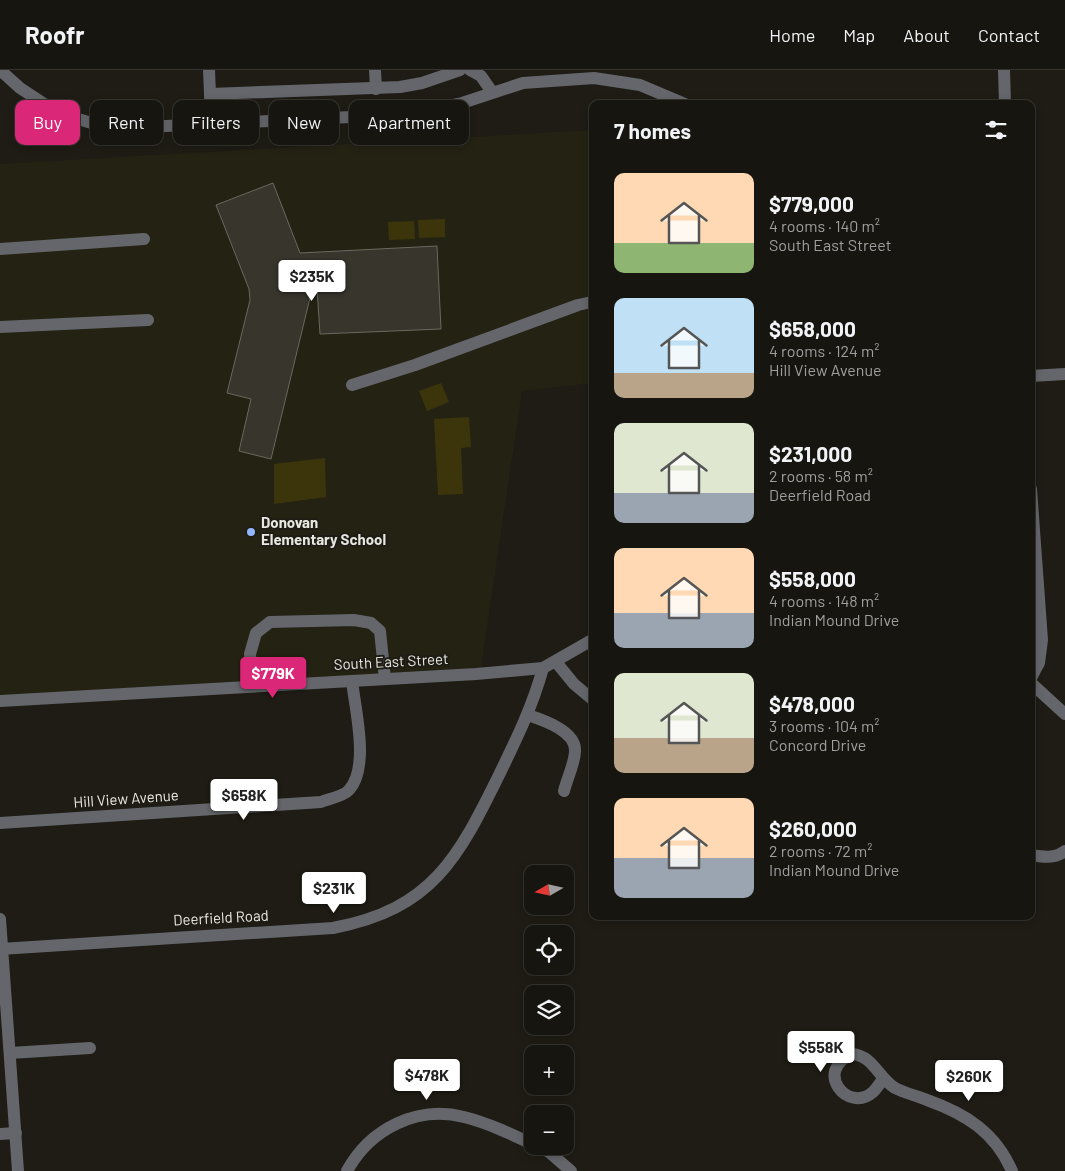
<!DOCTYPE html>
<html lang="en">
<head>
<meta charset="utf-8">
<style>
	:root { --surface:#16150f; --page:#1f1e18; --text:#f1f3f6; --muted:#9e9f9e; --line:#35342f; --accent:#db2777 }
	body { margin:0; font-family:Barlow,sans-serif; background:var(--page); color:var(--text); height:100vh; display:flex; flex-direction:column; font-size:19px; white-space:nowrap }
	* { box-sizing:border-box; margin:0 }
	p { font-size:16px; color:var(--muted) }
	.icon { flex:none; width:28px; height:28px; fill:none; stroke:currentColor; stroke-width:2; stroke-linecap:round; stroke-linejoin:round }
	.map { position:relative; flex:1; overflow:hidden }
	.panel { position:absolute; left:589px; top:30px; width:446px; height:820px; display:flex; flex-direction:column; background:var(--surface); border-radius:10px; box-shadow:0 2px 8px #0003,0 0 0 1px var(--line) }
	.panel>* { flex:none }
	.hud { position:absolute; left:15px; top:30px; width:475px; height:45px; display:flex; gap:10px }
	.needle { width:32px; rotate:261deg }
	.controls { position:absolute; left:524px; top:795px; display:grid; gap:10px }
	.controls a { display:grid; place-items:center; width:50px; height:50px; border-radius:10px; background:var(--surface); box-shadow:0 2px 8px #0003,0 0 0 1px var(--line); font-size:25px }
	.price { position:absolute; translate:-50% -42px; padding:0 11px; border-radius:5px; background:#fff; color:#222; font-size:16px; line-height:32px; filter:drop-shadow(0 1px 2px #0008) }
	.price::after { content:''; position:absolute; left:50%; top:30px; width:15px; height:11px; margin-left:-8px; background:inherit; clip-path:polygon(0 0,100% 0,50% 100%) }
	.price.active { background:var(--accent); color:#fff }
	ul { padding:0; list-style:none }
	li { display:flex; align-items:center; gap:15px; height:125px; padding:0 25px }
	li span { display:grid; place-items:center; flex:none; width:140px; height:100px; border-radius:10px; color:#555 }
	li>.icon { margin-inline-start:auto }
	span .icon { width:60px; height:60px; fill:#fffc; stroke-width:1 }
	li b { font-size:21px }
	h2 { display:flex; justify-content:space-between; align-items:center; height:60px; padding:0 25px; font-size:21px }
	.tag { padding:0 18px; border-radius:10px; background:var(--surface); box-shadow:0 2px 8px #0003,0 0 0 1px var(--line); font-size:18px; line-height:45px }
	.tag.active { background:var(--accent); color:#fff }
	header { display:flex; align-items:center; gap:30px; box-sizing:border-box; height:70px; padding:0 25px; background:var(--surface); border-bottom:1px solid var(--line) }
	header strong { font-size:24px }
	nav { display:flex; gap:28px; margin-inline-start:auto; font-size:18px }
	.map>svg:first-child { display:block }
	.built { fill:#242213 }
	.green { fill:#3c350c }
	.building { fill:#37352c; stroke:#6a695e }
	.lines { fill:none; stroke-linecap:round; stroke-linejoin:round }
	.minor { stroke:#64666b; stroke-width:12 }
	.poi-dot { fill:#91b8fd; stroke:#1e1c14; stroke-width:2 }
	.labels { text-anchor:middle; stroke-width:4; stroke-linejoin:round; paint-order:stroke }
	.poi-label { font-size:15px; font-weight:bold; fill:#e8e7e1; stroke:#1e1c14; text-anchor:start }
	.street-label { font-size:15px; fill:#e8e7e1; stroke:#1e1c14 }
</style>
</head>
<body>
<header>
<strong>Roofr</strong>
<nav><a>Home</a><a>Map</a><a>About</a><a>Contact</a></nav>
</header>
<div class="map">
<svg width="1065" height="1101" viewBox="0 0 1065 1101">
	<rect width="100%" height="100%" fill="#1e1c14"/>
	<polygon class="built" points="592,60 592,313 522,321 480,604 0,631 0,94"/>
	<g class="green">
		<polygon points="445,149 445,167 419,168 418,150"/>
		<polygon points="414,151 415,169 389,170 388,152"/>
		<polygon points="441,313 449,332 427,341 419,321"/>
		<polygon points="469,347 471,377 461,378 463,424 438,425 434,349"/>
		<polygon points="325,388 326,427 274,434 274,394"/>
	</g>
	<polygon class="building" points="273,113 300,183 437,176 441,259 320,264 316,203 271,389 239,381 251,329 227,323 250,230 249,219 216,135"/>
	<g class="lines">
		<g class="minor">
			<polyline points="0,0 20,18 58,43 95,54 146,57 411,44 462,33 523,13 594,8 640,15 685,34"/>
			<polyline points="209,0 210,24"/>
			<polyline points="375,0 376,19"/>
			<polyline points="470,0 481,6 492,22"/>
			<polyline points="1004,0 1005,34"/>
			<polyline points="211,54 210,24 400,17 422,13 460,0"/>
			<polyline points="0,179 144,169"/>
			<polyline points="0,257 148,250"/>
			<polyline points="1031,306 1065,304"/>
			<polyline points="352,315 415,295 578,235 592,232"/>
			<polyline points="1031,419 1042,570 1039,593 1031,608"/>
			<polyline points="556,592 574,614 592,629"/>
			<polyline points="1031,613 1065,644"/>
			<polyline points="252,616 250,584 256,563 270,552 354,550 371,553 380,561 385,609"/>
			<polyline points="0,631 476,604 543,598 592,570"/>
			<path d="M 528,645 C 543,650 577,661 575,682 C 574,695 567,709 564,721"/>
			<path d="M 0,753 L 321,732 C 329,729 344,726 349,720 C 370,697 355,639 352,611"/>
			<path d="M 1031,785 C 1043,787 1055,789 1065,781"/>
			<polyline points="0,849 18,1101"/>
			<path d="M 0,879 L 333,858 C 433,839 458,788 500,703 C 517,668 533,635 543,598"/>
			<polyline points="10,983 90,978"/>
			<path d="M 883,1009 C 880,1013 877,1018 873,1022 C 848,1044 813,1001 852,984 C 874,986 878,1008 895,1018 C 905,1023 917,1026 927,1030 C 966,1044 995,1062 1012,1101"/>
			<polyline points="0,1064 16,1063"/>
			<polyline points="537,1076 549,1082 571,1101"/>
			<path d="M 347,1101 C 370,1059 417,1035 464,1047 C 488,1053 511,1064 532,1074"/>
		</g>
	</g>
	<circle class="poi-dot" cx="251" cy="462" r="5"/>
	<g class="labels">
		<g class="poi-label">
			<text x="261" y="458">Donovan<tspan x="261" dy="17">Elementary School</tspan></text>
		</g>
		<g class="street-label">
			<text transform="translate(391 592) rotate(-3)" y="5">South East Street</text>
			<text transform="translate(126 729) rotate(-4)" y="5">Hill View Avenue</text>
			<text transform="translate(221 848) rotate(-3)" y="5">Deerfield Road</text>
		</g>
	</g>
</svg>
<div class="controls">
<a><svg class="needle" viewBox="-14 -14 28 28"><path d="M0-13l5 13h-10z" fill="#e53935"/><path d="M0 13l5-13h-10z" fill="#9e9f9e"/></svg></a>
<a><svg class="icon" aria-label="locate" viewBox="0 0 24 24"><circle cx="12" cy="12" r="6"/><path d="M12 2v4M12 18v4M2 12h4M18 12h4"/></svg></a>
<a><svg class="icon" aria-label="layers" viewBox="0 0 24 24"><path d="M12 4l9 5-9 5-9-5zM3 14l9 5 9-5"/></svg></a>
<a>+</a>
<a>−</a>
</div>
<b class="price" style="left:312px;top:232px">$235K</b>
<b class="price active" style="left:273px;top:629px">$779K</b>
<b class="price" style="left:244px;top:751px">$658K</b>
<b class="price" style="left:334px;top:844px">$231K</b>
<b class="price" style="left:821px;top:1003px">$558K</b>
<b class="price" style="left:427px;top:1031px">$478K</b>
<b class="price" style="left:969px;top:1032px">$260K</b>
<div class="hud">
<a class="tag active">Buy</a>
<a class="tag">Rent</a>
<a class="tag">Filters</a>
<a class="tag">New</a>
<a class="tag">Apartment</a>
</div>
<section class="panel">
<h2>7 homes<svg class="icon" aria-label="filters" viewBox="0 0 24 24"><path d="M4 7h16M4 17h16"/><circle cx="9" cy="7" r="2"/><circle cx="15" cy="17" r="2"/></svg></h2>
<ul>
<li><span style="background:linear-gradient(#ffd9b3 70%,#8fb573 0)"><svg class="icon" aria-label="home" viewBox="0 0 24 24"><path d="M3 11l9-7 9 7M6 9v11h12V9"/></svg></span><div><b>$779,000</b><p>4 rooms · 140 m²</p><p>South East Street</p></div></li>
<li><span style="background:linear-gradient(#bfe0f5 75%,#b9a48a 0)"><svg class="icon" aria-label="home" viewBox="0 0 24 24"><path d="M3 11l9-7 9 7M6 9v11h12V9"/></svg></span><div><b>$658,000</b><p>4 rooms · 124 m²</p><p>Hill View Avenue</p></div></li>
<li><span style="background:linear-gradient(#dfe7d0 70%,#9aa5b1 0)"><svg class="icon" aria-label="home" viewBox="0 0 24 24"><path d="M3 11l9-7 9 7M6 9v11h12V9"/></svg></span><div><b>$231,000</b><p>2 rooms · 58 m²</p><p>Deerfield Road</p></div></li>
<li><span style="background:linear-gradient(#ffd9b3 65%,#9aa5b1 0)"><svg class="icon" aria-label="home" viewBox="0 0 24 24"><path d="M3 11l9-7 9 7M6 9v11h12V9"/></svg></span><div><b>$558,000</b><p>4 rooms · 148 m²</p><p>Indian Mound Drive</p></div></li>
<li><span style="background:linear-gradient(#dfe7d0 65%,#b9a48a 0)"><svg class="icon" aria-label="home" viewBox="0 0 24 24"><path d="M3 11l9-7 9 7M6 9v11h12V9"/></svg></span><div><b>$478,000</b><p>3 rooms · 104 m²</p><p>Concord Drive</p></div></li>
<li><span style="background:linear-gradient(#ffd9b3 60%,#9aa5b1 0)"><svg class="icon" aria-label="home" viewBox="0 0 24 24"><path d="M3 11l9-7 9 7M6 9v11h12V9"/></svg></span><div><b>$260,000</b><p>2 rooms · 72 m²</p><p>Indian Mound Drive</p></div></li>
</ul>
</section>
</div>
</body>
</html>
